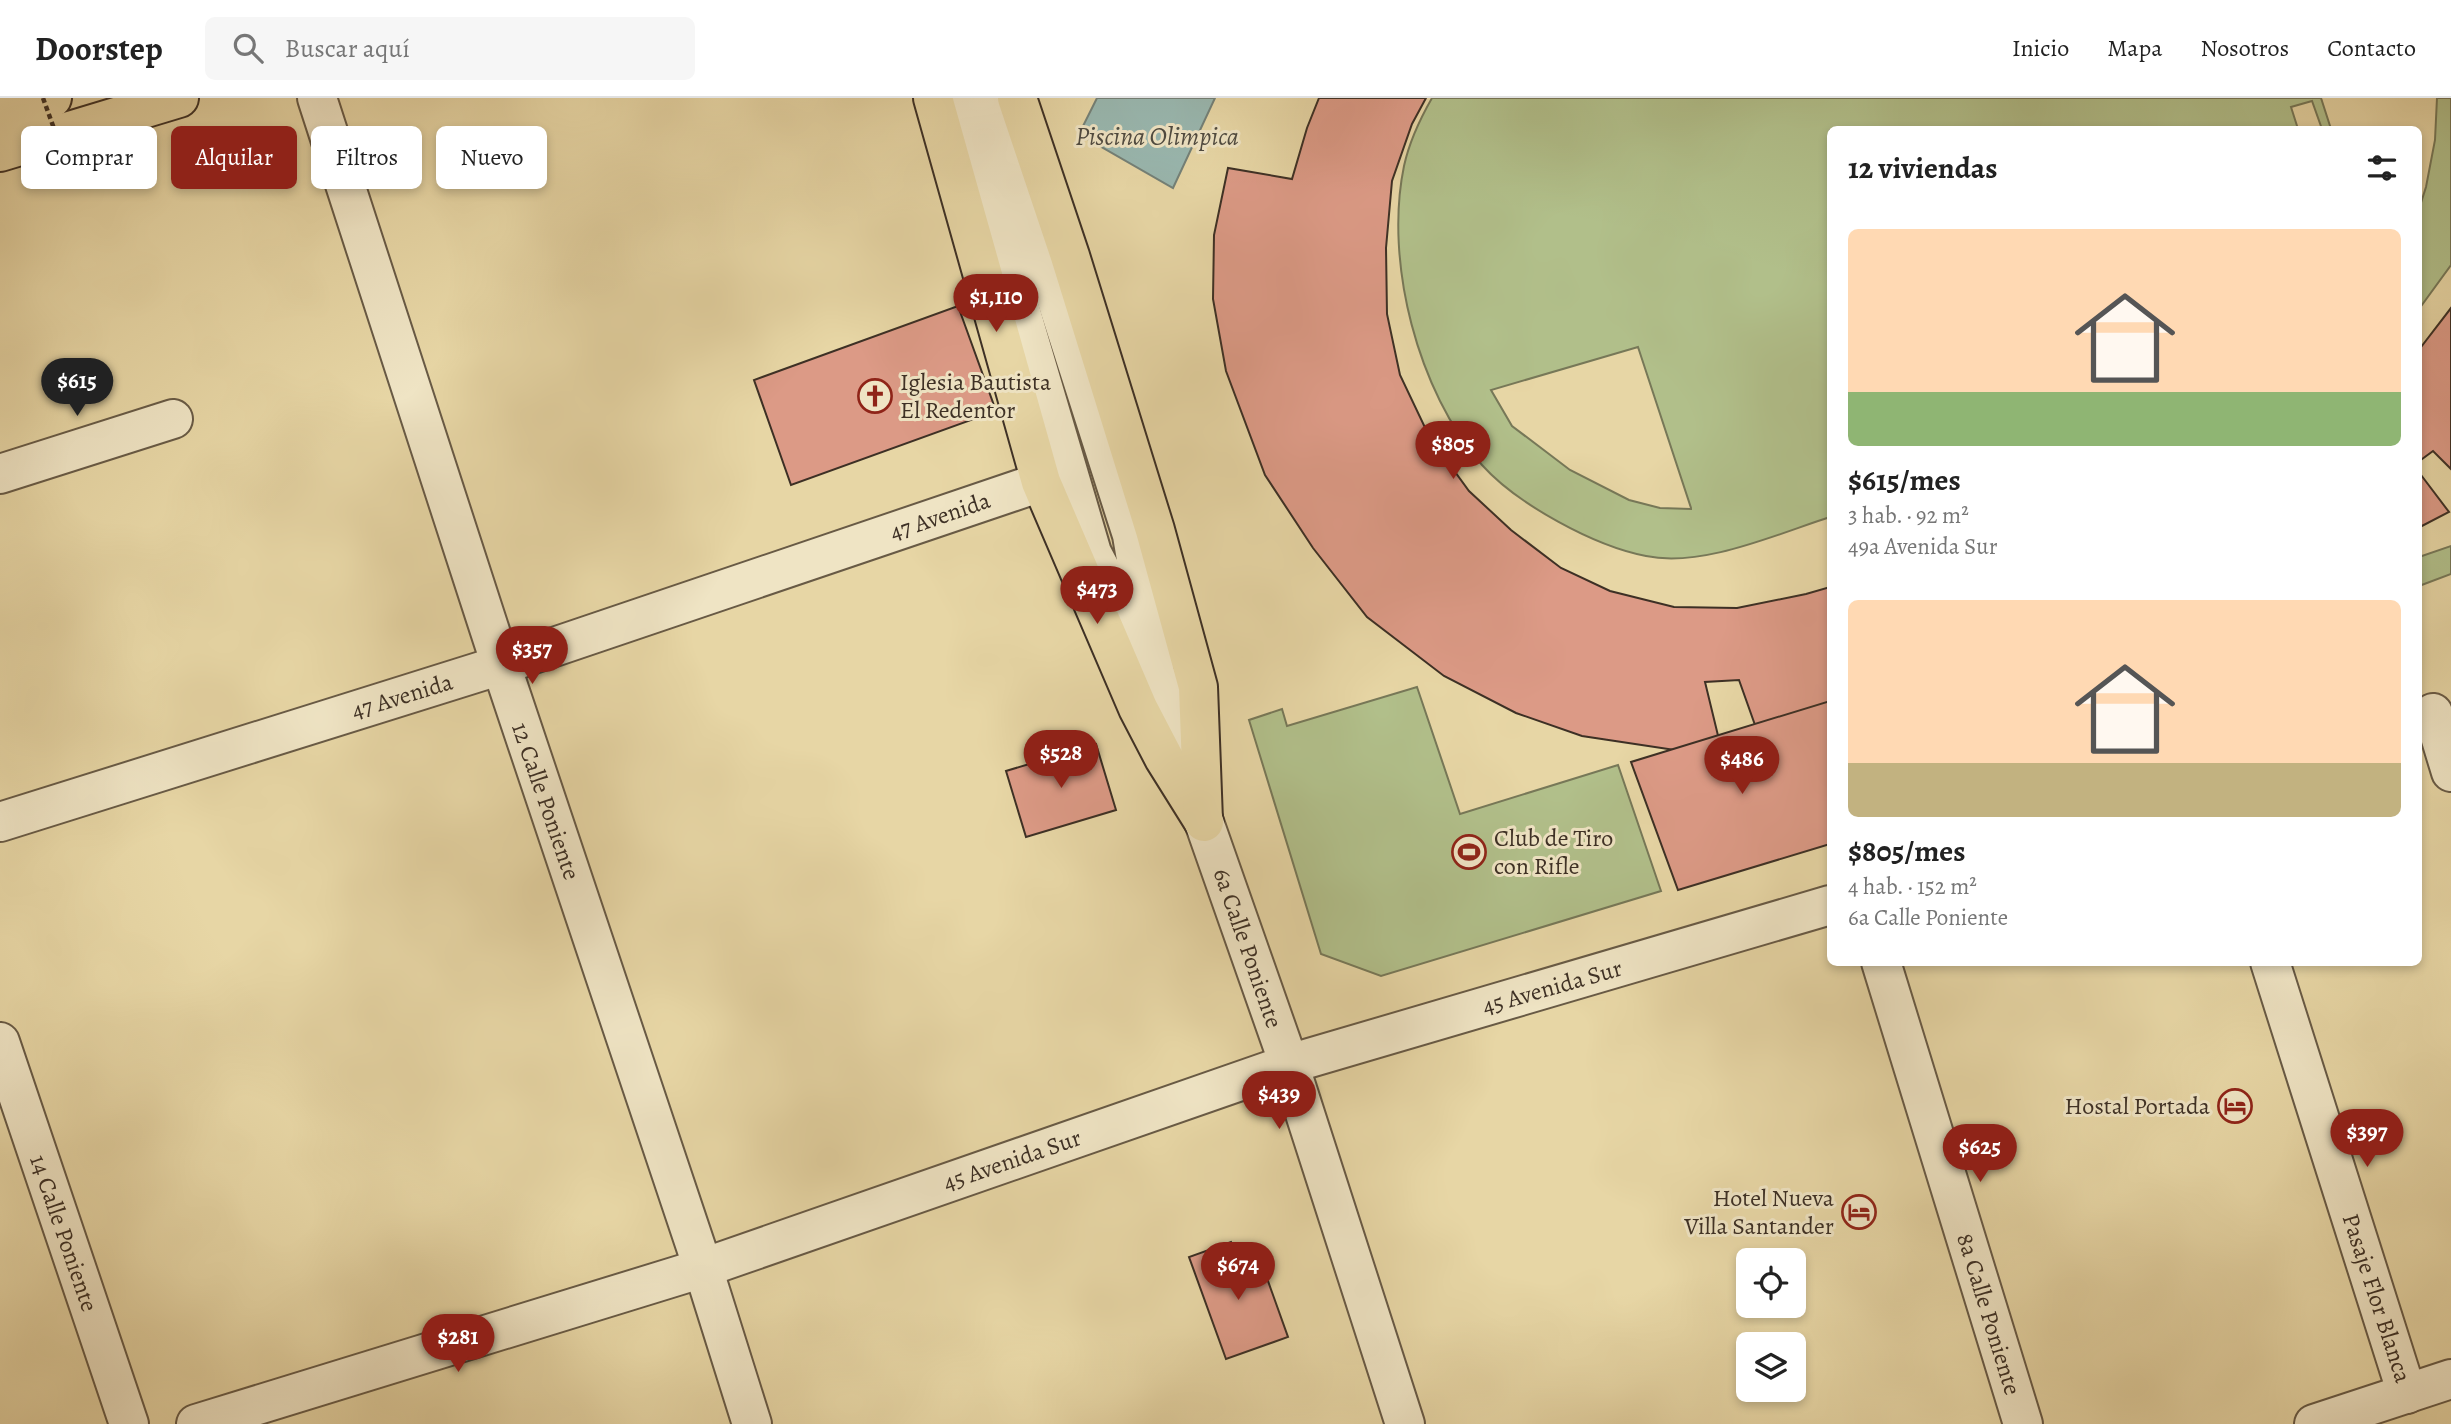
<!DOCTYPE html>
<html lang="es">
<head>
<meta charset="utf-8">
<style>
	:root { --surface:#fff; --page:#f6f6f6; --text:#222; --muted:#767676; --line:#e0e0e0; --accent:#8f2418 }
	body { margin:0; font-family:Alegreya,serif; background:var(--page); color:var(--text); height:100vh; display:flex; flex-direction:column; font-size:26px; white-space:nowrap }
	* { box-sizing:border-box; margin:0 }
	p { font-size:23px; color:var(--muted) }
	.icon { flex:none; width:38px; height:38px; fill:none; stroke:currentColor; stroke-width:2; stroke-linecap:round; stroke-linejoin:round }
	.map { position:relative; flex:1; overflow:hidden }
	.panel { position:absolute; left:1827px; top:28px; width:595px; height:840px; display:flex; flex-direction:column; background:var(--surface); border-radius:10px; box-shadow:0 4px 10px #0003 }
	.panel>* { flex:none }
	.hud { position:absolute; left:21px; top:28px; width:665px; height:63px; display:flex; gap:14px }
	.tools { position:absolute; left:1736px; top:1150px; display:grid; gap:14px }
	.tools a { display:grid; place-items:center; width:70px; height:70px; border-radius:10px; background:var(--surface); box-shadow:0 4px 10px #0003; font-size:35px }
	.price { position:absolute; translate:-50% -60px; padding:0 16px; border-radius:24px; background:var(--accent); color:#fff; font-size:23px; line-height:46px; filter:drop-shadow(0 2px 4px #0008) }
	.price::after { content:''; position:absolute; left:50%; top:42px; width:21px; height:16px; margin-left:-10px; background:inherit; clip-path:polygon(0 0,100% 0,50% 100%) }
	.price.selected { background:#222; color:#fff }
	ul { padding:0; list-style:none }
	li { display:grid; align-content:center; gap:14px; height:371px; padding:0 21px }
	li span { display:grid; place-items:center; height:217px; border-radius:10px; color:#555 }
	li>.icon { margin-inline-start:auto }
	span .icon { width:126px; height:126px; fill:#fffc; stroke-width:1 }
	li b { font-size:30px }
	h2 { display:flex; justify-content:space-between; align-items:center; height:84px; padding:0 21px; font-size:30px }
	.tag { padding:0 24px; border-radius:10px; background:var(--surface); box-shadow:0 4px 10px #0003; font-size:24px; line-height:63px }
	.tag.selected { background:var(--accent); color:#fff }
	header { display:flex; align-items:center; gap:42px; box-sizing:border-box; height:98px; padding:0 35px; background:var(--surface); border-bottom:2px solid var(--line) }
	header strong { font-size:33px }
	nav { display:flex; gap:38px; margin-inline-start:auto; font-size:24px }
	.search { width:490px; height:63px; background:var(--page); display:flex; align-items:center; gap:18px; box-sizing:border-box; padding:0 24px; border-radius:10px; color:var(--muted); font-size:26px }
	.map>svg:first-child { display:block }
	.green { fill:#b1bf8a; stroke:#777858; stroke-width:2; fill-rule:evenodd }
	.water { fill:#99b7af; stroke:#748178; stroke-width:2 }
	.building { fill:#dc9a86; stroke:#3d3025; stroke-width:2 }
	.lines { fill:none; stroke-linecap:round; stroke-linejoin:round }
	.minor-casing { stroke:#685a45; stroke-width:42 }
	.major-casing { stroke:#3d3025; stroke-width:42 }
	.minor { stroke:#efe4c4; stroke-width:38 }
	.major { stroke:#e7d6a5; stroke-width:38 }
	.path-bridge { stroke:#3d3025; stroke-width:4.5; stroke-dasharray:5 3.5; stroke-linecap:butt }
	.labels { text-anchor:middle; stroke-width:6; stroke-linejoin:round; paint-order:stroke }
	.poi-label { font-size:24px; fill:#3d3025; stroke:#efe4c4; text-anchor:start }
	.street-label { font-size:24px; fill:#3d3025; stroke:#efe4c4 }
	.water-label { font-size:26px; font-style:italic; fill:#4f4b41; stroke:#efe4c4 }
</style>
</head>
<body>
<header>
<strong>Doorstep</strong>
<div class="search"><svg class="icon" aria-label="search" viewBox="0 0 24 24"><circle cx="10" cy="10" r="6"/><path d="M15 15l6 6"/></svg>Buscar aquí</div>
<nav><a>Inicio</a><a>Mapa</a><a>Nosotros</a><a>Contacto</a></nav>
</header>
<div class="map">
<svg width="2451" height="1326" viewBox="0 0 2451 1326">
	<rect width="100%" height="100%" fill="#e7d6a5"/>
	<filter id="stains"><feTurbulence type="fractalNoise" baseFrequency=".00286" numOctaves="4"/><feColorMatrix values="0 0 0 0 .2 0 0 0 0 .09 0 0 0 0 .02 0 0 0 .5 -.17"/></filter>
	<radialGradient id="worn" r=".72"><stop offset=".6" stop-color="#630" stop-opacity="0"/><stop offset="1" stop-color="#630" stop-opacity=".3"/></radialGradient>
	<g class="green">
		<path d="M 1432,0 L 2321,0 L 2331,31 L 2322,31 L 2312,3 L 2291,9 L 2298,31 L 1830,32 L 1830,419 C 1777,436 1702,470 1646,458 C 1594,448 1517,406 1482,367 C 1418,294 1384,164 1404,68 C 1409,45 1420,21 1432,0 ZM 1638,249 L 1691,410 L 1691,411 L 1660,410 L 1629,402 L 1570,372 L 1512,328 L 1491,292 Z"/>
		<polygon points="2437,0 2451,0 2451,167 2419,211 2419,111 2426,89 2435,42"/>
		<polygon points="2451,448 2451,476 2419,488 2419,459"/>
		<polygon points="1417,589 1460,716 1618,667 1661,793 1381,878 1321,856 1249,622 1282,611 1287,628"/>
	</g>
	<polygon class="water" points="1097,0 1215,0 1173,90 1079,36"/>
	<g class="building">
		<polygon points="1319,0 1426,0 1412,26 1392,83 1386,150 1387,216 1400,277 1429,338 1469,393 1511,432 1561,470 1610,493 1674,509 1737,510 1806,496 1830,489 1830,626 1760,641 1739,582 1705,584 1722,654 1688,654 1582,638 1516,615 1444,578 1367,519 1313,450 1265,377 1226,273 1213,201 1214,137 1228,70 1292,81 1307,30"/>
		<polygon points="958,208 996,313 791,387 754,282"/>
		<polygon points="2451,210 2451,371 2433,353 2418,364 2418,253"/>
		<polygon points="2418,373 2449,414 2418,430"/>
		<polygon points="1830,603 1830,746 1678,792 1631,664"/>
		<polygon points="1096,646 1116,712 1026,739 1006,673"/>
		<polygon points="1231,1144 1242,1177 1263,1169 1288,1239 1226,1261 1189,1159"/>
	</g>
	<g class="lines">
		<g class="minor-casing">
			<g id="minor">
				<polyline points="317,0 501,567 703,1170 752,1326"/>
				<polyline points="958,0 1092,455 1139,544"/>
				<polyline points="992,0 1132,437 1155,574 1204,724 1289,966 1405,1326"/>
				<polyline points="0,376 173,321"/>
				<polyline points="2433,615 2451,674"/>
				<polyline points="0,724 501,567 1041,384"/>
				<polyline points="1881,864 2023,1326"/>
				<polyline points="2270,864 2407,1296"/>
				<polyline points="0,944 129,1326"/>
				<polyline points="196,1326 703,1170 1289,966 1830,807"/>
				<polyline points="2314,1326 2451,1281"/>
			</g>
		</g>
		<g class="major-casing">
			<g id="major">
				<polyline points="933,0 1041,384 1138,610 1164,660 1204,724"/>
				<polyline points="1017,0 1070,158 1155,432 1198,589 1203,722"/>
				<polyline points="0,16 52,0"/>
				<polyline points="0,54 179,0"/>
			</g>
		</g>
		<use href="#minor" class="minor"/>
		<use href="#major" class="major"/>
		<polyline class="path-bridge" points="43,0 70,75"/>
	</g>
	<defs>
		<g id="church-ring" transform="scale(1.75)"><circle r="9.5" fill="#efe4c4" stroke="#8f2418" stroke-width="1.5"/><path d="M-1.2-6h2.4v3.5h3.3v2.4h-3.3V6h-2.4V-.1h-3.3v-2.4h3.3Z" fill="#8f2418"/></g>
		<g id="stadium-ring" transform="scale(1.75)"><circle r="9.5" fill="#efe4c4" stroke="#8f2418" stroke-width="1.5"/><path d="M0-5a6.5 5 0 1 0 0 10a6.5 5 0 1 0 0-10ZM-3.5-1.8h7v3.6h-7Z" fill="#8f2418"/></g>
		<g id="hotel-ring" transform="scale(1.75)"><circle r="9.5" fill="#efe4c4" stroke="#8f2418" stroke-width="1.5"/><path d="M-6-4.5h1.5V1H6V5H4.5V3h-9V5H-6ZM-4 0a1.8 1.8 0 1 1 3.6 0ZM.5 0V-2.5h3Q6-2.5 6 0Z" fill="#8f2418"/></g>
	</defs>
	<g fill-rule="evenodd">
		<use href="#church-ring" x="875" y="298"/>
		<use href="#stadium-ring" x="1469" y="754"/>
		<use href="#hotel-ring" x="2235" y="1008"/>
		<use href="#hotel-ring" x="1859" y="1114"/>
	</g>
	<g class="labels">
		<g class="poi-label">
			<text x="900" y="292">Iglesia Bautista<tspan x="900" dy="28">El Redentor</tspan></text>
			<text x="1494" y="748">Club de Tiro<tspan x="1494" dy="28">con Rifle</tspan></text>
			<text x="2210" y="1016" text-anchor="end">Hostal Portada</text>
			<text x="1834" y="1108" text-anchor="end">Hotel Nueva<tspan x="1834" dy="28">Villa Santander</tspan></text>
		</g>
		<g class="street-label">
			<text transform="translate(940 418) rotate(-19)" y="8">47 Avenida</text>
			<text transform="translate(402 598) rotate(-17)" y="8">47 Avenida</text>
			<text transform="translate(546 703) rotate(71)" y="8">12 Calle Poniente</text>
			<text transform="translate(1248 850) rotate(71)" y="8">6a Calle Poniente</text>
			<text transform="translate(1552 889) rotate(-16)" y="8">45 Avenida Sur</text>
			<text transform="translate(1012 1062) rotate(-19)" y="8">45 Avenida Sur</text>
			<text transform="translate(64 1135) rotate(71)" y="8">14 Calle Poniente</text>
			<text transform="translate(2377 1200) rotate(72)" y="8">Pasaje Flor Blanca</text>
			<text transform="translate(1989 1216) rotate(73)" y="8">8a Calle Poniente</text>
		</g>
		<g class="water-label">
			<text x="1157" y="47">Piscina Olimpica</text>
		</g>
	</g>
	<rect width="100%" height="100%" filter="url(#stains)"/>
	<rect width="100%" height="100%" fill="url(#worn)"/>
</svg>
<div class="tools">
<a><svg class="icon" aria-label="locate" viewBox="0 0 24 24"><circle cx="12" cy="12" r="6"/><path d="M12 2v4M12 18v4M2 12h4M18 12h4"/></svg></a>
<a><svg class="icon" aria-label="layers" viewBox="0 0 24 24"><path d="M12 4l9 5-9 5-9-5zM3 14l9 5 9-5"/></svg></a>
</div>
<b class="price" style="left:996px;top:236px">$1,110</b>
<b class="price selected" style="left:77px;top:320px">$615</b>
<b class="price" style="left:1453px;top:383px">$805</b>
<b class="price" style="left:1097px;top:528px">$473</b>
<b class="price" style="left:532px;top:588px">$357</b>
<b class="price" style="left:1061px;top:692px">$528</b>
<b class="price" style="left:1742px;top:698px">$486</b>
<b class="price" style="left:1279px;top:1033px">$439</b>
<b class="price" style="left:2367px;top:1071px">$397</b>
<b class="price" style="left:1980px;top:1086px">$625</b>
<b class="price" style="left:1238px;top:1204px">$674</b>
<b class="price" style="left:458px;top:1276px">$281</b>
<div class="hud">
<a class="tag">Comprar</a>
<a class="tag selected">Alquilar</a>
<a class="tag">Filtros</a>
<a class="tag">Nuevo</a>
</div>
<section class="panel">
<h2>12 viviendas<svg class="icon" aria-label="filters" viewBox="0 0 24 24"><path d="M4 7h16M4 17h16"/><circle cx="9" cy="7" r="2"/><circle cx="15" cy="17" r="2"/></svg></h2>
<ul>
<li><span style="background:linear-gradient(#ffd9b3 75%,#8fb573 0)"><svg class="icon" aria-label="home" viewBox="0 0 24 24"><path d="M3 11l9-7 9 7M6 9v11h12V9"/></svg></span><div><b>$615/mes</b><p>3 hab. · 92 m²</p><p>49a Avenida Sur</p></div></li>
<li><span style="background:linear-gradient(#ffd9b3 75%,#c2b280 0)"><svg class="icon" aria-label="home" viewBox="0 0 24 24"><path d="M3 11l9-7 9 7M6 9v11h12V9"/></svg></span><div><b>$805/mes</b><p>4 hab. · 152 m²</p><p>6a Calle Poniente</p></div></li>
</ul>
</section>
</div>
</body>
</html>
